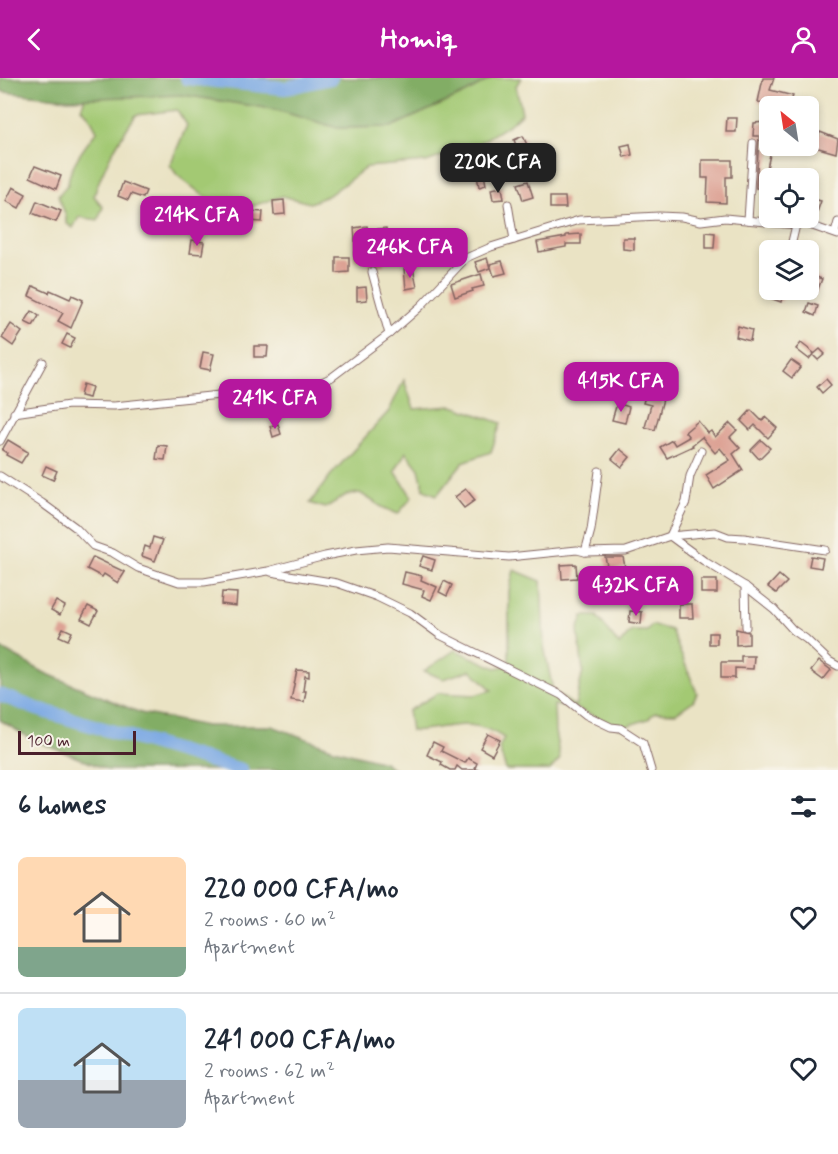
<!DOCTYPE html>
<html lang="en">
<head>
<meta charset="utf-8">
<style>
	:root { --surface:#fff; --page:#f2f2f3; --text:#1f2937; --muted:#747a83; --line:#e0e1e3; --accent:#b5179e }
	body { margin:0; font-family:Mynerve,sans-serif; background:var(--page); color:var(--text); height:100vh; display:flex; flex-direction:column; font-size:22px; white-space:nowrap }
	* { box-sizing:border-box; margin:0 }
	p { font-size:20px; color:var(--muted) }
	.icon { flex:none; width:33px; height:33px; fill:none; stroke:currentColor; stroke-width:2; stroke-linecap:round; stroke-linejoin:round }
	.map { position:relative; height:692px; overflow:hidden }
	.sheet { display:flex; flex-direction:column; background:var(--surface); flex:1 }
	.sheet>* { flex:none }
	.needle { width:39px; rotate:330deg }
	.tools { position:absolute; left:759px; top:18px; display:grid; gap:12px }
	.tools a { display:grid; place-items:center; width:60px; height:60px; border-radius:9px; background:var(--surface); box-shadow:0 3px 9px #0003; font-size:30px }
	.scale { position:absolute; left:18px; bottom:15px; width:118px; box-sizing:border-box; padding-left:6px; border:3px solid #4a1f2b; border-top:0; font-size:16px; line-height:21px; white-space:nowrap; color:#4a1f2b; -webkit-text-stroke:4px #f7f3e8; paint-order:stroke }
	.price { position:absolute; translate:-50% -51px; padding:0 14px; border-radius:12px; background:var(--accent); color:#fff; font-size:20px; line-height:39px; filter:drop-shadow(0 2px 3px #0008) }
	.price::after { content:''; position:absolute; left:50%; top:36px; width:18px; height:14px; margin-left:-9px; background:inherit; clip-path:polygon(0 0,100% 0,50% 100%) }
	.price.on { background:#222; color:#fff }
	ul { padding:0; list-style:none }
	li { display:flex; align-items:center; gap:18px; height:150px; padding:0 18px }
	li+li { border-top:2px solid var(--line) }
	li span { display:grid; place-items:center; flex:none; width:168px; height:120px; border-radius:9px; color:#555 }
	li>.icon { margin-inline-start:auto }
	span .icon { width:72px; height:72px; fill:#fffc; stroke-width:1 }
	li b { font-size:26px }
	h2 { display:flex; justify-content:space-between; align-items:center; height:72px; padding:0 18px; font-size:26px }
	header { display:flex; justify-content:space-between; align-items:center; height:78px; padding:0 18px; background:var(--accent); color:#fff; font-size:27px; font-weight:800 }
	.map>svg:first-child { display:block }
	.green { fill:#a3c973; stroke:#76744f; stroke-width:1.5 }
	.forest { fill:#82ad65; stroke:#666648; stroke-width:1.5 }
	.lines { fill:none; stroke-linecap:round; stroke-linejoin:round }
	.river { stroke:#7aa8e3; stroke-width:14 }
	.building { fill:#dda294 }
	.minor-casing { stroke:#826461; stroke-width:9 }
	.minor { stroke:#fff; stroke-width:7 }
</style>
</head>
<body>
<header><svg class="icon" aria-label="back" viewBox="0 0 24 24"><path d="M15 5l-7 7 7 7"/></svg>Homiq<svg class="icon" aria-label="person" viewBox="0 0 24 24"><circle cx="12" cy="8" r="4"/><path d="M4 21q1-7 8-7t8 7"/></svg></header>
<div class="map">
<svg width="838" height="692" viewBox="0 0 838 692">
	<rect width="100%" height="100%" fill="#f7f3e8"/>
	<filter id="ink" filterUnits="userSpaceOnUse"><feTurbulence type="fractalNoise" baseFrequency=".0167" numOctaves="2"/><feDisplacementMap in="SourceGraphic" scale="12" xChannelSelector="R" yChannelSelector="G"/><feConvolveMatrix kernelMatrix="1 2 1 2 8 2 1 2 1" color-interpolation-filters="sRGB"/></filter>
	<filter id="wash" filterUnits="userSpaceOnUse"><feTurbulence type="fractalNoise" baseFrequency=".008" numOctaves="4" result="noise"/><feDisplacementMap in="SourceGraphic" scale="24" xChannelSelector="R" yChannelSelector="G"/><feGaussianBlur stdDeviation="1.35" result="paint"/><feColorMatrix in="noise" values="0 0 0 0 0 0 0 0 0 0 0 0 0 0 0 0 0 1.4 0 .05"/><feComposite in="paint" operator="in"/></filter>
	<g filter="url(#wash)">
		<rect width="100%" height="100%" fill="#eae3c4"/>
		<g class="green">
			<path d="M 492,0 L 521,0 L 516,8 L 522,35 L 510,46 L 478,66 L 426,84 L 367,89 L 329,117 L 310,125 L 282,118 L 244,131 L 226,127 L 218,129 L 177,97 L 170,87 L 187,47 L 177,32 L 136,37 C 118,63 103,88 94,118 L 103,129 L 98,142 L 79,139 L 73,150 L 66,145 L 66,138 L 58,118 L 68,106 C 69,88 86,67 97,53 L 89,38 L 81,30 L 85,20 L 183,17 L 273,31 L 338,50 L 391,49 L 466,15 Z"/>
			<polygon points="404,302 414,331 453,328 501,345 491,374 463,384 437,417 424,412 419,391 406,374 395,393 412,419 398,436 382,429 360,415 346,417 325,430 310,425 330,398 389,333"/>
			<path d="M 514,492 L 541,503 L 544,568 L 553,613 L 575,628 L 583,593 L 578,553 L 583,538 L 597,538 L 619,567 L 631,553 L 647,553 L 652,547 L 671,552 L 697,615 L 693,623 L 676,635 L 655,634 L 648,641 L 620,650 L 578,631 L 554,627 L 555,654 L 560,681 L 550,692 L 506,692 L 499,670 L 504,660 C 469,637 450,651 411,653 L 408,633 L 438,615 L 475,617 L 492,612 L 471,592 L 443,601 L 424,593 L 455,572 L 496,590 L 509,587 L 509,513 Z"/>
		</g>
		<g class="forest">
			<polygon points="0,0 492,0 466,15 391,49 338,50 273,31 183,17 68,21 4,14 0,12"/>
			<polygon points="0,570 45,595 141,635 206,648 272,648 334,671 384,684 395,692 108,692 31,661 0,642"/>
		</g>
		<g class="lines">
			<g class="river">
				<polyline points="187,0 285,10 331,0"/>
				<polyline points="0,617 37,631 241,692"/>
			</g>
		</g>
		<g id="blocks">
			<g class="building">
				<polygon points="763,0 774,0 770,12 793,18 789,28 778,28 758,24"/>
				<polygon points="727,40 737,40 736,54 726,54"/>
				<polygon points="766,44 764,70 771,72 767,90 766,96 768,96 766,111 756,110 759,58 753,58 754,45"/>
				<polygon points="820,54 838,61 836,75 815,69"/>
				<polygon points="523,58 527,67 523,68 528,80 522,83 514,62"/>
				<polygon points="630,66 632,77 624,79 621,68"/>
				<polygon points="702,82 732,82 732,99 726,99 726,125 707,124 708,100 702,100"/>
				<polygon points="35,88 61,98 56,111 30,99"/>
				<polygon points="484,96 486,107 479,109 477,97"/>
				<polygon points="528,103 533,119 523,122 518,106"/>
				<polygon points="123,104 146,113 143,120 131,116 128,122 118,118"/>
				<polygon points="13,109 26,116 19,130 6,123"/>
				<polygon points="502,109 504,121 493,122 491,111"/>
				<polygon points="550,119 565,119 566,130 550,130"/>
				<polygon points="810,120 821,123 816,137 808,135"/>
				<polygon points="284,122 285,136 274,137 273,123"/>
				<polygon points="37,123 61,133 56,144 32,135"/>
				<polygon points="251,133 263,134 262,144 249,143"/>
				<polygon points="367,148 368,152 386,150 388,159 382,160 383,174 397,172 398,182 383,184 384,187 369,188 369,181 355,182 354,174 356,174 354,150"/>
				<polygon points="706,154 715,155 714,170 706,170"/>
				<polygon points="581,156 581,166 566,166 566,169 539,174 537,164 566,159 566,157"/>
				<polygon points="623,160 634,160 634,172 623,171"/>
				<polygon points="192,162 204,164 202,176 190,175"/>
				<polygon points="336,179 349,179 349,194 336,195"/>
				<polygon points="487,180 490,190 479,194 475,184"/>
				<polygon points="502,183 506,195 494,198 490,186"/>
				<polygon points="413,190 417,209 406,211 404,191"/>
				<polygon points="481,196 484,208 472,211 473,213 455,219 451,206"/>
				<polygon points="808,196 822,201 816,216 808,213"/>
				<polygon points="33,208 49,215 50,212 70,221 72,217 83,222 71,250 58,243 63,235 29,218"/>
				<polygon points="366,209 367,222 357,223 357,210"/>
				<polygon points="773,212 785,212 781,224 770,220"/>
				<polygon points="809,225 818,228 815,238 806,234"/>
				<polygon points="32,233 39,238 33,248 25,244"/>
				<polygon points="11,246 22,254 13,268 2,260"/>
				<polygon points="738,248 752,252 750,263 736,259"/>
				<polygon points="67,256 75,260 70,270 62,266"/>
				<polygon points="801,265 814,275 809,281 796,271"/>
				<polygon points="254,268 268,268 267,279 254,279"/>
				<polygon points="820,271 825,276 818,282 813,277"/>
				<polygon points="203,274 214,276 210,292 200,290"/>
				<polygon points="791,282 801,289 792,300 783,293"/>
				<polygon points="826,301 831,307 822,315 817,309"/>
				<polygon points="83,306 92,309 89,320 80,318"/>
				<polygon points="647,311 664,317 655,352 645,349 651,327 643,325"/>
				<polygon points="617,325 629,329 625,345 612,342"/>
				<polygon points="751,332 762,343 765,339 777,350 768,360 755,347 750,352 741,343"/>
				<polygon points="698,343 708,355 711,353 715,359 730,345 737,352 730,359 740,370 733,376 743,392 714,411 706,397 730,382 720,370 715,375 702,359 692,367 693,368 667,380 660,369 672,362 675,367 689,359 685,354"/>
				<polygon points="278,346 281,356 273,359 270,348"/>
				<polygon points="8,362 28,374 21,385 6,377 7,375 2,372"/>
				<polygon points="761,362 770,370 759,381 751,372"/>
				<polygon points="158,367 167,368 165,382 156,381"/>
				<polygon points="620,371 630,379 622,389 612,381"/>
				<polygon points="46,388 57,393 53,402 42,397"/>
				<polygon points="466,411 475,422 464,430 455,419"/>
				<polygon points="153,459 163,462 155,483 142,478 145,468 150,470"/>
				<polygon points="423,478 435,482 432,492 419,488"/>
				<polygon points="811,478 823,480 821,490 809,488"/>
				<polygon points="93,479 125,494 118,505 104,496 102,499 87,491"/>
				<polygon points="605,479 623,479 625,489 608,492"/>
				<polygon points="576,486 577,500 562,501 561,487"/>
				<polygon points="405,494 422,498 421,502 437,509 431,522 422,518 424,512 402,506"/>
				<polygon points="779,497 787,504 776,515 768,509"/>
				<rect x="701" y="502" width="16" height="13"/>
				<polygon points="444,503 452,507 447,518 439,514"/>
				<polygon points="222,514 237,515 236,528 221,526"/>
				<polygon points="56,523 65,528 60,537 51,532"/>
				<polygon points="679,526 692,526 693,540 679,540"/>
				<polygon points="88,528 98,533 91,546 81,541"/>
				<polygon points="630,533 642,534 641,546 629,544"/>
				<polygon points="63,550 72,554 68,562 59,558"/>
				<polygon points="736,551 749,554 749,566 736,567"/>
				<rect x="709" y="555" width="8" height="11"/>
				<polygon points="741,578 754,578 753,591 735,590 735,600 721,600 721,584 741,584"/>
				<polygon points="819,583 831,592 823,602 811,593"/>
				<polygon points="297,592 309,593 309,599 305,598 303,613 306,613 304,624 291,622"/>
				<polygon points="488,656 500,662 492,677 480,670"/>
				<polygon points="433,664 443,669 441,673 465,685 468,680 477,685 475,690 478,692 462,692 457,688 455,692 450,692 441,687 442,684 427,677"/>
			</g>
		</g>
	</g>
	<g filter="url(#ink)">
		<use href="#blocks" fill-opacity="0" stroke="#826461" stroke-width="1.5"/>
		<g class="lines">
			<g class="minor-casing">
				<g id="minor">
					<polyline points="508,126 514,162"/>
					<polyline points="748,142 753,65"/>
					<polyline points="835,155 838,144"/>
					<polyline points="790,172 796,147"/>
					<polyline points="372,194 389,256"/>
					<polyline points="14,335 69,327 114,328 229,316 274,315 306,312 332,299 389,256 421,228 466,180 491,169 579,142 659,138 682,139 701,143 725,140 796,147 804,145 838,157"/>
					<polyline points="0,363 43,284"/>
					<polyline points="701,373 690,398 686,424 670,458 704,483 745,508 774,531 793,552 806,561 829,583 838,588"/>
					<polyline points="0,398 42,425 75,449 93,468 113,475 138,490 179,504 204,504 268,493 325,478 356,472 388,469 509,479 577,472 585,474 626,473 670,458 715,454 728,459 744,460 825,472"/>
					<polyline points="585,474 591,452 599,393"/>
					<polyline points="271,494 337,505 377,519 410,535 440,557 561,617 586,637 611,649 620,650 643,665 651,692"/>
					<polyline points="745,508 746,549"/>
				</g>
			</g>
			<use href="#minor" class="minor"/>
		</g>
	</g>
</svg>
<div class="tools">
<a><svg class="needle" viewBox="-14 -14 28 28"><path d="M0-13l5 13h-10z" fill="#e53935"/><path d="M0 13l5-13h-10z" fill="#747a83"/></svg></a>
<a><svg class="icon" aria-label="locate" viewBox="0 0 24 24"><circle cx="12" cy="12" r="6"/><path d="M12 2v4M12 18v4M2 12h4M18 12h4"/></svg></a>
<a><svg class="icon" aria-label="layers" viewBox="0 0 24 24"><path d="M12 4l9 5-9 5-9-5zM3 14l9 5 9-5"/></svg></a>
</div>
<div class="scale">100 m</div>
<b class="price on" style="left:498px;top:116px">220K CFA</b>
<b class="price" style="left:197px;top:169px">214K CFA</b>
<b class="price" style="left:410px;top:201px">246K CFA</b>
<b class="price" style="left:621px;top:335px">415K CFA</b>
<b class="price" style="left:275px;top:352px">241K CFA</b>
<b class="price" style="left:636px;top:539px">432K CFA</b>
</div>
<section class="sheet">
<h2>6 homes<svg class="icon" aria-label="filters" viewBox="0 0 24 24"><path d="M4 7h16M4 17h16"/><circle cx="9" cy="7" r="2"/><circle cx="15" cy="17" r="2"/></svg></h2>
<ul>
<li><span style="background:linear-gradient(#ffd9b3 75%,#7fa58c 0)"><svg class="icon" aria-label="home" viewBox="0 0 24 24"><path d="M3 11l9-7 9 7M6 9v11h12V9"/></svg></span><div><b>220 000 CFA/mo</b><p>2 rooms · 60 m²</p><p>Apartment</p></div><svg class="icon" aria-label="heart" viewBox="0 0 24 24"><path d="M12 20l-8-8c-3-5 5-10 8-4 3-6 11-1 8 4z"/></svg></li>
<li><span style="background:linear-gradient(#bfe0f5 60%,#9aa5b1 0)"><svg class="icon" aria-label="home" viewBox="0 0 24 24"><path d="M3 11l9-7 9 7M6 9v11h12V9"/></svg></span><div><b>241 000 CFA/mo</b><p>2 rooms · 62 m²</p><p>Apartment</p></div><svg class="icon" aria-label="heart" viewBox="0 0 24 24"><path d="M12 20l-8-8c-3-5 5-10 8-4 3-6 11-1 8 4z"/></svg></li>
</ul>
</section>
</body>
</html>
